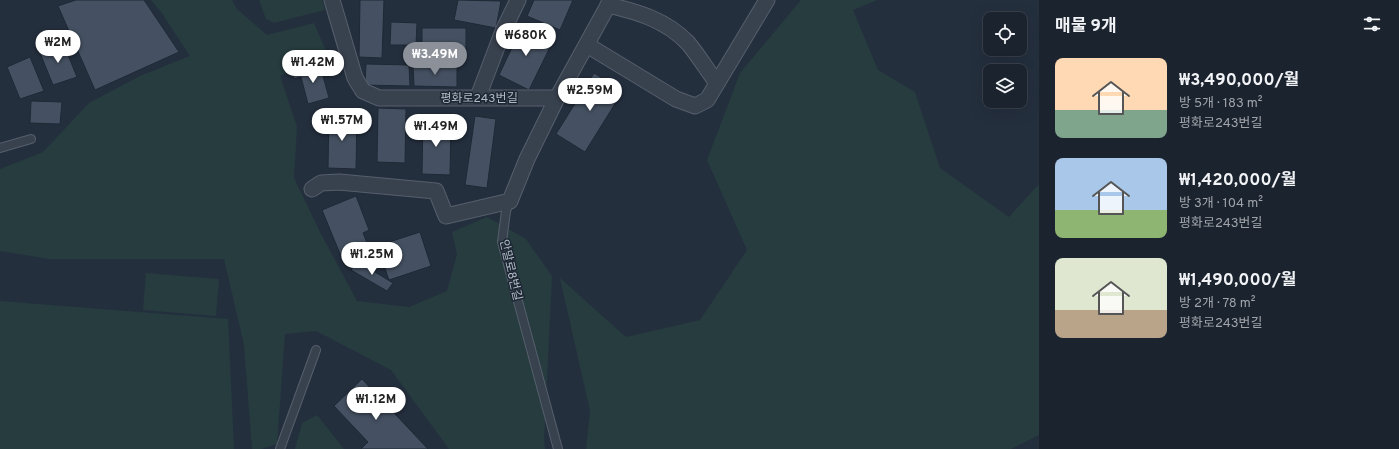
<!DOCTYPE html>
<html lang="ko">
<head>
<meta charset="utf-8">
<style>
	:root { --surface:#1b232e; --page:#242b36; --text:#f1f3f6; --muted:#a0a4aa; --line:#39404a; --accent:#8c9099 }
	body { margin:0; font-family:Overpass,"Noto Sans KR",sans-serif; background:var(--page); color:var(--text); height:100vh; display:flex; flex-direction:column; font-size:15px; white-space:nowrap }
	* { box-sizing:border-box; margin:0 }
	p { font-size:13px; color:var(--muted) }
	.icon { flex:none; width:22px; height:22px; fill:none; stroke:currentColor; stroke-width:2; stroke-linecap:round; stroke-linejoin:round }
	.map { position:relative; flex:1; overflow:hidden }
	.sheet { display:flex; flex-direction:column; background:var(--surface); width:360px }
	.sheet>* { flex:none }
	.controls { position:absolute; left:983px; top:12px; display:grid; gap:8px }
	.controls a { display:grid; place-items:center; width:44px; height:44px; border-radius:8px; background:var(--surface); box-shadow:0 4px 16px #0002,0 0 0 1px var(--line); font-size:20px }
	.price { position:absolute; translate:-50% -34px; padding:0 9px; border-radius:14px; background:#fff; color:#222; font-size:13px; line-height:26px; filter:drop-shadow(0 1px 2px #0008) }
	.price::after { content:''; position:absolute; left:50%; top:24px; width:12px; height:9px; margin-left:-6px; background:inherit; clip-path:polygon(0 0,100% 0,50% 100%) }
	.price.current { background:var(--accent); color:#fff }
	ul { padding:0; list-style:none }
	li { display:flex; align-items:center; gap:12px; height:100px; padding:0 16px }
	li span { display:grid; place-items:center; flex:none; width:112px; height:80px; border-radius:8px; color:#555 }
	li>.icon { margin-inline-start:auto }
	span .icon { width:48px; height:48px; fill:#fffc; stroke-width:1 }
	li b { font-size:17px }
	h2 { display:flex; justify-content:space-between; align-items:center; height:48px; padding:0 16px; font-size:17px }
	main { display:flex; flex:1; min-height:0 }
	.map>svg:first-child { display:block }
	.green { fill:#263c3f }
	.building { fill:#455162; stroke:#1f2835 }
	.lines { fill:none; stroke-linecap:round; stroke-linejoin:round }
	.lane-casing { stroke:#565f6c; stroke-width:10 }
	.street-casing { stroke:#565f6c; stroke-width:17 }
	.lane { stroke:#38414e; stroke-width:8 }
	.street { stroke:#38414e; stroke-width:15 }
	.labels { text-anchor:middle; stroke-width:3; stroke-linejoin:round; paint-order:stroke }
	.street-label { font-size:12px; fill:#b4bcc9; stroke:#1d2633 }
</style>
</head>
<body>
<main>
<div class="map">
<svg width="1039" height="449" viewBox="0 0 1039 449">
	<rect width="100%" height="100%" fill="#242f3e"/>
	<g class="green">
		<polygon points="151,0 232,0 236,8 267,35 314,23 327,53 280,76 297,127 294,178 321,234 357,301 409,307 447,291 457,254 452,232 487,217 526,239 552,276 544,441 545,449 449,449 391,370 316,331 285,334 277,444 261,449 252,449 244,345 224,259 49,259 0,251 0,169 43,152 89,103 140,76 190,56 161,12"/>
		<polygon points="259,0 322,0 325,10 274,23 266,19"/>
		<polygon points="801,0 877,0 853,10 878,70 915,92 940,168 1009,217 1039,184 1039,435 1011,449 586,449 590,411 560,278 626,337 700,320 747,250 707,160 740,73"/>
		<polygon points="146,273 219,279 216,316 143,310"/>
		<polygon points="0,301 228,319 234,449 0,449"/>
		<polygon points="317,415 344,449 295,449 302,423"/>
	</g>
	<g class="building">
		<polygon points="76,0 144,0 179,52 95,90 58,6"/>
		<polygon points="360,0 384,0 382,58 359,57"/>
		<polygon points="458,0 501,1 496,28 454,20"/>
		<polygon points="534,0 573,0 560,30 527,16"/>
		<polygon points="391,22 417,23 416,45 390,45"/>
		<polygon points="523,24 554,39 529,90 499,75"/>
		<rect x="422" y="28" width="44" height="21"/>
		<polygon points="63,43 77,77 53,85 40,53"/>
		<polygon points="30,57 44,91 20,99 7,67"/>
		<polygon points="366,64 409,65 410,86 365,85"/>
		<polygon points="320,65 329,98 308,104 301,77 294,79 292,72"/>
		<polygon points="413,65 457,66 457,87 414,86"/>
		<polygon points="594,73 623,91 585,152 556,134"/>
		<polygon points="31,101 62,102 60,124 30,123"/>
		<polygon points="378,108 406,109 405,163 377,162"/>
		<polygon points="329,114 357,115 356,169 328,168"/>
		<polygon points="475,116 496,119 487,188 465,185"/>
		<polygon points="423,120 451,121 450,175 422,174"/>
		<polygon points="356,196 369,230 363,233 372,255 345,266 322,210"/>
		<polygon points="420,232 431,266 389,280 377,246"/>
		<polygon points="357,261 393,283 387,291 351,270"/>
		<polygon points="362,379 428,449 361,449 368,442 334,406"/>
	</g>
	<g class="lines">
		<g class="lane-casing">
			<g id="lane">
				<polyline points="0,148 31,139"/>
				<polyline points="510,201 506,211 502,242 558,449"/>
				<polyline points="280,449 316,350"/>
			</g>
		</g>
		<g class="street-casing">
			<g id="street">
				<polyline points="332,0 355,78 363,91 379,98 557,98 611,0"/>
				<path d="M 608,5 C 638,12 666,20 688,43 C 698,55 707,70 717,83"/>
				<polyline points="587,45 676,99 695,106 707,100 767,0"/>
				<polyline points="478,97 503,31 518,0"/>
				<polyline points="312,189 321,183 339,182 436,191 446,216 510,201 527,159 557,98"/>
			</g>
		</g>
		<use href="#lane" class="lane"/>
		<use href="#street" class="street"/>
	</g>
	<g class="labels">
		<g class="street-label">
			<text x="479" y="102">평화로243번길</text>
			<text transform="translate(511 270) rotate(77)" y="4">안말로8번길</text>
		</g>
	</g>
</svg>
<div class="controls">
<a><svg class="icon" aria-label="locate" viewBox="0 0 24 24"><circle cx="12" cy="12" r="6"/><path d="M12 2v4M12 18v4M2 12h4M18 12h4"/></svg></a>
<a><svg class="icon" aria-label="layers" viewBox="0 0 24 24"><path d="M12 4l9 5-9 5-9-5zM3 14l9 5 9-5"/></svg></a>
</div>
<b class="price" style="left:526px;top:57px">₩680K</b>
<b class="price" style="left:58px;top:64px">₩2M</b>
<b class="price current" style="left:435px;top:76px">₩3.49M</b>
<b class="price" style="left:313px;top:84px">₩1.42M</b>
<b class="price" style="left:590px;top:112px">₩2.59M</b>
<b class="price" style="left:342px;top:142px">₩1.57M</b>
<b class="price" style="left:436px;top:148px">₩1.49M</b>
<b class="price" style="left:372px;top:276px">₩1.25M</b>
<b class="price" style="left:376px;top:421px">₩1.12M</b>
</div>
<section class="sheet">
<h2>매물 9개<svg class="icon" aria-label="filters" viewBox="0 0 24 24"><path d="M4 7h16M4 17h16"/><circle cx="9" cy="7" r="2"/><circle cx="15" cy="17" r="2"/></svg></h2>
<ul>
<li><span style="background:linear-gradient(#ffd9b3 65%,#7fa58c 0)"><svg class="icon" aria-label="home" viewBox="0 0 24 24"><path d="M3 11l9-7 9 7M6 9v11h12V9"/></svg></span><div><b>₩3,490,000/월</b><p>방 5개 · 183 m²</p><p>평화로243번길</p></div></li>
<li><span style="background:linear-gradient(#a9c7e8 65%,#8fb573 0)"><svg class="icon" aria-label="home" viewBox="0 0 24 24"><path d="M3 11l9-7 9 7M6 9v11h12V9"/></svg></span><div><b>₩1,420,000/월</b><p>방 3개 · 104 m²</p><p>평화로243번길</p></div></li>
<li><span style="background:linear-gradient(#dfe7d0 65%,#b9a48a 0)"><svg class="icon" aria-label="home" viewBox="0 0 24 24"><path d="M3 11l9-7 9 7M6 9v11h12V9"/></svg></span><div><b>₩1,490,000/월</b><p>방 2개 · 78 m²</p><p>평화로243번길</p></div></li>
</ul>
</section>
</main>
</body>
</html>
